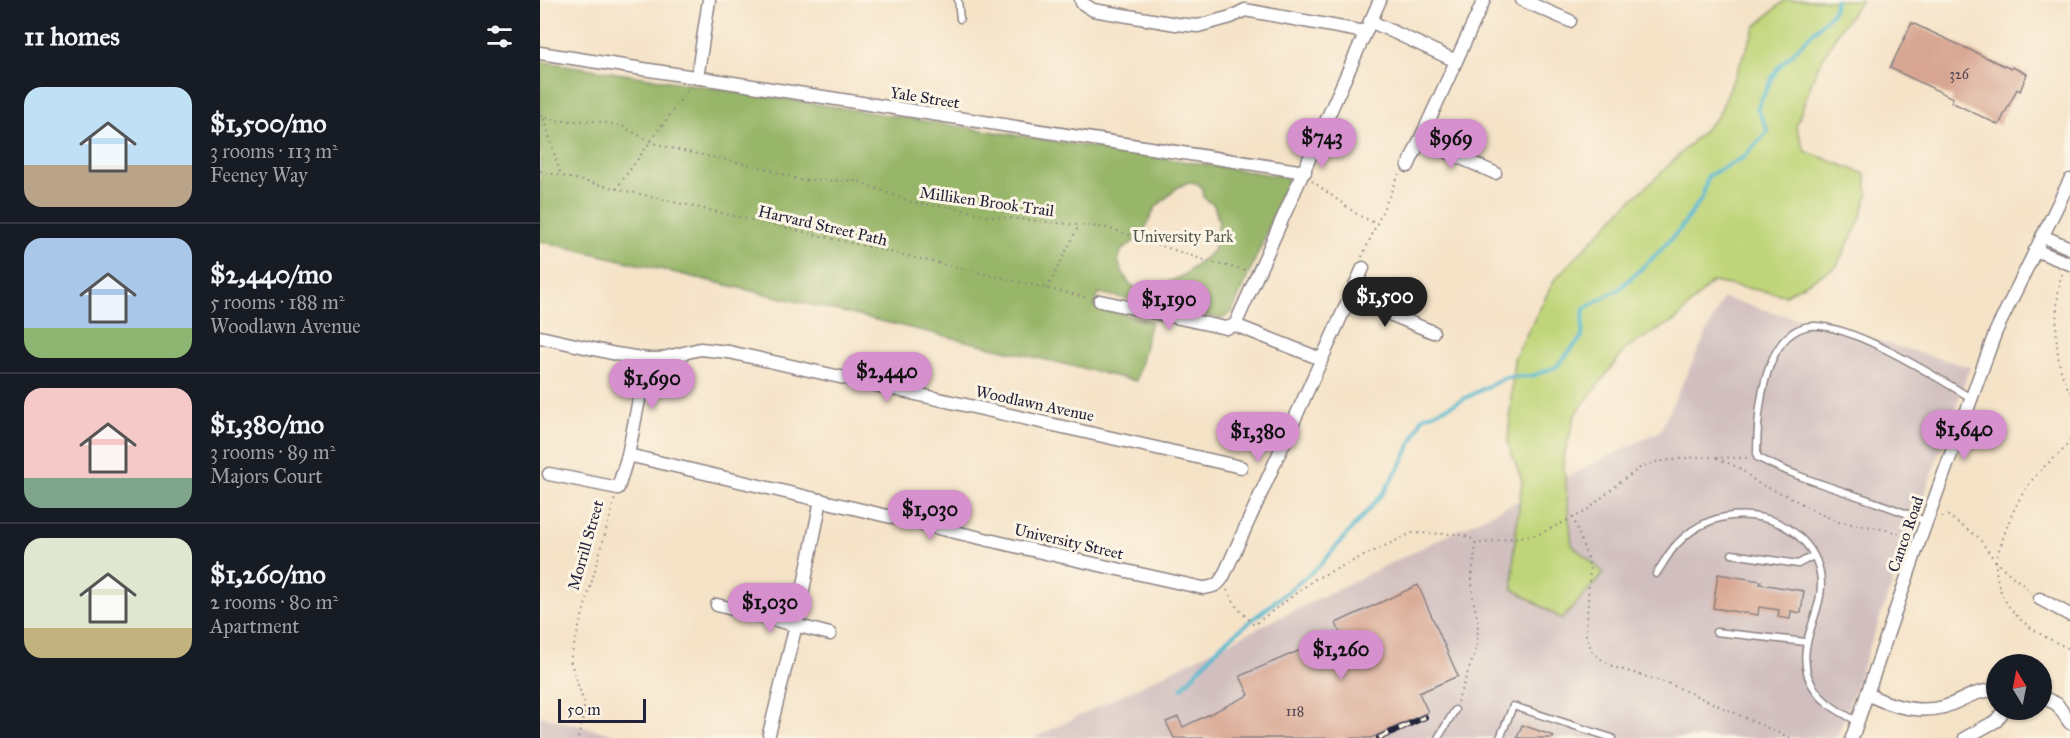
<!DOCTYPE html>
<html lang="en">
<head>
<meta charset="utf-8">
<style>
	:root { --surface:#171b24; --page:#20242c; --text:#f1f3f6; --muted:#9ea1a6; --line:#363941; --accent:#d690ce }
	body { margin:0; font-family:"IM FELL Great Primer",serif; background:var(--page); color:var(--text); height:100vh; display:flex; flex-direction:column; font-size:22px; white-space:nowrap }
	* { box-sizing:border-box; margin:0 }
	p { font-size:20px; color:var(--muted) }
	.icon { flex:none; width:33px; height:33px; fill:none; stroke:currentColor; stroke-width:2; stroke-linecap:round; stroke-linejoin:round }
	.map { position:relative; flex:1; overflow:hidden }
	.drawer { display:flex; flex-direction:column; background:var(--surface); width:540px }
	.drawer>* { flex:none }
	.needle { width:39px; rotate:350deg }
	.tools { position:absolute; left:1446px; top:654px; display:grid; gap:12px }
	.tools a { display:grid; place-items:center; width:66px; height:66px; border-radius:50%; background:var(--surface); box-shadow:0 2px 4px #0004; font-size:30px }
	.scale { position:absolute; left:18px; bottom:15px; width:88px; box-sizing:border-box; padding-left:6px; border:3px solid #22223b; border-top:0; font-size:16px; line-height:21px; white-space:nowrap; color:#22223b; -webkit-text-stroke:4px #fcf5e5; paint-order:stroke }
	.price { position:absolute; translate:-50% -51px; padding:0 14px; border-radius:21px; background:var(--accent); color:#111; font-size:20px; line-height:39px; filter:drop-shadow(0 2px 3px #0008) }
	.price::after { content:''; position:absolute; left:50%; top:36px; width:18px; height:14px; margin-left:-9px; background:inherit; clip-path:polygon(0 0,100% 0,50% 100%) }
	.price.current { background:#222; color:#fff }
	ul { padding:0; list-style:none }
	li { display:flex; align-items:center; gap:18px; height:150px; padding:0 24px }
	li+li { border-top:2px solid var(--line) }
	li span { display:grid; place-items:center; flex:none; width:168px; height:120px; border-radius:18px; color:#555 }
	li>.icon { margin-inline-start:auto }
	span .icon { width:72px; height:72px; fill:#fffc; stroke-width:1 }
	li b { font-size:26px }
	h2 { display:flex; justify-content:space-between; align-items:center; height:72px; padding:0 24px; font-size:26px }
	main { display:flex; flex:1; min-height:0 }
	.map>svg:first-child { display:block }
	.industrial { fill:#d1bfbf }
	.green { fill:#c0d579; stroke:#717c5a; stroke-width:1.5 }
	.forest { fill:#98b669; stroke:#5d6c52; stroke-width:1.5; fill-rule:evenodd }
	.lines { fill:none; stroke-linecap:round; stroke-linejoin:round }
	.stream { stroke:#51b8d0; stroke-width:4 }
	.building { fill:#d7a591 }
	.lane-casing { stroke:#8c8282; stroke-width:9 }
	.street-casing { stroke:#8c8282; stroke-width:15 }
	.path { stroke:#8c8282; stroke-width:2; stroke-dasharray:1.5 4.5; stroke-linecap:butt }
	.lane { stroke:#fff; stroke-width:6 }
	.street { stroke:#fff; stroke-width:12 }
	.rail-casing { stroke:#22223b; stroke-width:6 }
	.rail { stroke:#fcf5e5; stroke-width:4; stroke-dasharray:11; stroke-linecap:butt }
	.labels { text-anchor:middle; stroke-width:6; stroke-linejoin:round; paint-order:stroke }
	.number-label { font-size:14px; fill:#4f4350 }
	.street-label { font-size:16px; fill:#22223b; stroke:#fcf5e5 }
	.park-label { font-size:16px; fill:#51584e; stroke:#fcf5e5 }
</style>
</head>
<body>
<main>
<section class="drawer">
<h2>11 homes<svg class="icon" aria-label="filters" viewBox="0 0 24 24"><path d="M4 7h16M4 17h16"/><circle cx="9" cy="7" r="2"/><circle cx="15" cy="17" r="2"/></svg></h2>
<ul>
<li><span style="background:linear-gradient(#bfe0f5 65%,#b9a48a 0)"><svg class="icon" aria-label="home" viewBox="0 0 24 24"><path d="M3 11l9-7 9 7M6 9v11h12V9"/></svg></span><div><b>$1,500/mo</b><p>3 rooms · 113 m²</p><p>Feeney Way</p></div></li>
<li><span style="background:linear-gradient(#a9c7e8 75%,#8fb573 0)"><svg class="icon" aria-label="home" viewBox="0 0 24 24"><path d="M3 11l9-7 9 7M6 9v11h12V9"/></svg></span><div><b>$2,440/mo</b><p>5 rooms · 188 m²</p><p>Woodlawn Avenue</p></div></li>
<li><span style="background:linear-gradient(#f6c9c9 75%,#7fa58c 0)"><svg class="icon" aria-label="home" viewBox="0 0 24 24"><path d="M3 11l9-7 9 7M6 9v11h12V9"/></svg></span><div><b>$1,380/mo</b><p>3 rooms · 89 m²</p><p>Majors Court</p></div></li>
<li><span style="background:linear-gradient(#dfe7d0 75%,#c2b280 0)"><svg class="icon" aria-label="home" viewBox="0 0 24 24"><path d="M3 11l9-7 9 7M6 9v11h12V9"/></svg></span><div><b>$1,260/mo</b><p>2 rooms · 80 m²</p><p>Apartment</p></div></li>
</ul>
</section>
<div class="map">
<svg width="1530" height="738" viewBox="0 0 1530 738">
	<rect width="100%" height="100%" fill="#fcf5e5"/>
	<filter id="ink" filterUnits="userSpaceOnUse"><feTurbulence type="fractalNoise" baseFrequency=".0167" numOctaves="2"/><feDisplacementMap in="SourceGraphic" scale="12" xChannelSelector="R" yChannelSelector="G"/><feConvolveMatrix kernelMatrix="1 2 1 2 8 2 1 2 1" color-interpolation-filters="sRGB"/></filter>
	<filter id="wash" filterUnits="userSpaceOnUse"><feTurbulence type="fractalNoise" baseFrequency=".008" numOctaves="4" result="noise"/><feDisplacementMap in="SourceGraphic" scale="24" xChannelSelector="R" yChannelSelector="G"/><feGaussianBlur stdDeviation="1.35" result="paint"/><feColorMatrix in="noise" values="0 0 0 0 0 0 0 0 0 0 0 0 0 0 0 0 0 1.4 0 .05"/><feComposite in="paint" operator="in"/></filter>
	<g filter="url(#wash)">
		<rect width="100%" height="100%" fill="#f5e3c8"/>
		<g class="industrial">
			<polygon points="1183,298 1430,367 1297,738 494,738 1120,431"/>
			<polygon points="0,716 89,738 0,738"/>
		</g>
		<polygon class="green" points="1245,0 1322,0 1300,29 1276,70 1256,126 1265,151 1325,174 1328,193 1320,220 1296,267 1245,295 1172,282 1136,320 1087,347 1035,415 1023,459 1032,545 1064,573 1022,619 973,589 974,549 982,481 968,444 974,359 1015,279 1084,207 1120,174 1178,116 1216,26"/>
		<path class="forest" d="M 0,61 L 744,177 L 747,178 L 748,184 L 692,312 L 682,319 L 559,293 L 554,307 L 611,321 L 596,381 L 0,241 ZM 649,182 L 657,183 L 662,188 L 663,197 L 674,205 L 679,222 L 673,251 L 644,275 L 629,282 L 611,284 L 602,291 C 586,285 585,276 578,262 L 581,251 L 602,235 L 615,208 L 638,187 Z"/>
		<g class="lines">
			<polyline class="stream" points="641,689 682,644 778,567 794,549 844,492 863,461 883,417 910,406 966,377 992,376 1016,367 1042,337 1044,308 1078,290 1117,254 1140,229 1162,198 1168,176 1204,157 1228,131 1217,108 1237,69 1292,13 1296,0"/>
		</g>
		<g id="blocks">
			<g class="building">
				<polygon points="1372,23 1471,69 1472,67 1487,74 1480,91 1477,89 1459,125 1411,102 1413,98 1350,68"/>
				<polygon points="1178,574 1221,581 1220,584 1264,591 1261,613 1251,611 1250,619 1238,617 1239,610 1219,607 1218,615 1173,608"/>
				<polygon points="878,585 918,676 879,693 888,712 831,738 634,738 626,722 638,717 643,727 709,695 700,676 800,633 796,623"/>
				<polygon points="982,725 1014,736 1013,738 977,738"/>
			</g>
		</g>
	</g>
	<g filter="url(#ink)">
		<use href="#blocks" fill-opacity="0" stroke="#8c8282" stroke-width="1.5"/>
		<g class="lines">
			<g class="lane-casing">
				<g id="lane">
					<polyline points="418,0 420,19"/>
					<path d="M 1387,522 C 1331,497 1270,485 1217,457 C 1217,421 1221,339 1265,327 C 1302,317 1398,378 1431,398"/>
					<polyline points="1192,554 1258,564 1273,556"/>
					<path d="M 1116,574 C 1123,564 1129,552 1137,544 C 1156,523 1183,513 1211,516 C 1252,520 1287,552 1280,596 C 1275,624 1259,646 1268,676 C 1276,699 1297,711 1317,721"/>
					<polyline points="1176,632 1266,642"/>
					<polyline points="898,738 915,710"/>
					<polyline points="960,738 973,706 1072,738"/>
				</g>
			</g>
			<g class="street-casing">
				<g id="street">
					<polyline points="541,0 542,3 553,10 636,24 658,26 691,17 705,10 825,32"/>
					<polyline points="982,0 1030,21"/>
					<polyline points="830,21 916,61"/>
					<polyline points="0,53 765,172"/>
					<polyline points="157,78 169,0"/>
					<polyline points="880,140 955,173"/>
					<polyline points="868,166 944,0"/>
					<polyline points="1502,236 1530,248"/>
					<polyline points="1495,250 1530,264"/>
					<polyline points="809,297 893,332"/>
					<polyline points="560,301 686,328 695,325 840,0"/>
					<polyline points="695,325 781,359"/>
					<polyline points="0,337 76,354 107,359 119,359 160,349 189,352 701,467"/>
					<path d="M 88,455 L 483,548 L 663,588 C 674,587 679,585 684,575 L 823,268"/>
					<polyline points="9,474 78,488 88,455 107,359"/>
					<polyline points="1500,599 1530,615"/>
					<polyline points="177,605 290,634"/>
					<path d="M 1327,694 C 1351,706 1378,714 1404,707 C 1425,700 1432,691 1456,690"/>
					<polyline points="1502,697 1517,704 1530,723"/>
					<polyline points="229,734 256,625 281,500"/>
					<polyline points="1312,738 1380,539 1456,331 1530,180"/>
					<polyline points="1425,738 1456,721 1464,710"/>
				</g>
			</g>
			<g class="path">
				<polyline points="0,116 20,121 57,121 82,126 113,143 134,149 225,168 259,180 318,181 373,203 411,207 448,216 568,228 673,263 706,270"/>
				<polyline points="4,119 21,176"/>
				<polyline points="0,171 549,298"/>
				<polyline points="772,181 818,215 837,224"/>
				<polyline points="76,189 150,87"/>
				<polyline points="822,257 859,174"/>
				<path d="M 1522,274 C 1515,296 1514,352 1522,374 C 1524,380 1527,386 1530,392"/>
				<polyline points="507,289 539,225"/>
				<path d="M 1530,440 C 1522,455 1508,461 1498,473 C 1480,494 1472,512 1463,538 C 1461,546 1456,556 1456,564 C 1456,611 1492,632 1530,649"/>
				<polyline points="1177,458 1201,469 1219,484 1248,496 1278,513 1299,522 1338,528 1369,536"/>
				<polyline points="1033,517 1050,566 1046,635 1052,651 1061,659 1074,667 1130,684 1250,738"/>
				<polyline points="1402,517 1407,515 1438,537 1456,562 1491,592"/>
				<polyline points="687,590 697,607 714,625 775,579 872,533 918,534 930,537 936,544 999,534 1045,512 1080,482 1100,468 1115,462 1156,457 1208,458"/>
				<polyline points="917,702 937,647 938,621 933,598 932,577 936,544"/>
				<polyline points="38,738 44,716 44,703 30,660 75,498"/>
			</g>
			<use href="#lane" class="lane"/>
			<use href="#street" class="street"/>
			<g class="rail-casing">
				<polyline id="rail" points="839,738 885,717"/>
			</g>
			<use href="#rail" class="rail"/>
		</g>
	</g>
	<g class="labels">
		<g class="number-label">
			<text x="1419" y="79">326</text>
			<text x="755" y="716">118</text>
		</g>
		<g class="street-label">
			<text transform="translate(385 97) rotate(9)" y="6">Yale Street</text>
			<text transform="translate(447 201) rotate(8)" y="6">Milliken Brook Trail</text>
			<text transform="translate(283 225) rotate(13)" y="6">Harvard Street Path</text>
			<text transform="translate(495 403) rotate(12)" y="6">Woodlawn Avenue</text>
			<text transform="translate(1365 534) rotate(-71)" y="6">Canco Road</text>
			<text transform="translate(529 541) rotate(13)" y="6">University Street</text>
			<text transform="translate(45 545) rotate(-74)" y="6">Morrill Street</text>
		</g>
		<g class="park-label">
			<text x="643" y="242">University Park</text>
		</g>
	</g>
</svg>
<div class="tools">
<a><svg class="needle" viewBox="-14 -14 28 28"><path d="M0-13l5 13h-10z" fill="#e53935"/><path d="M0 13l5-13h-10z" fill="#9ea1a6"/></svg></a>
</div>
<div class="scale">50 m</div>
<b class="price" style="left:782px;top:169px">$743</b>
<b class="price" style="left:911px;top:170px">$969</b>
<b class="price current" style="left:845px;top:328px">$1,500</b>
<b class="price" style="left:629px;top:331px">$1,190</b>
<b class="price" style="left:347px;top:403px">$2,440</b>
<b class="price" style="left:112px;top:410px">$1,690</b>
<b class="price" style="left:1424px;top:461px">$1,640</b>
<b class="price" style="left:718px;top:463px">$1,380</b>
<b class="price" style="left:390px;top:541px">$1,030</b>
<b class="price" style="left:230px;top:634px">$1,030</b>
<b class="price" style="left:801px;top:681px">$1,260</b>
</div>
</main>
</body>
</html>
